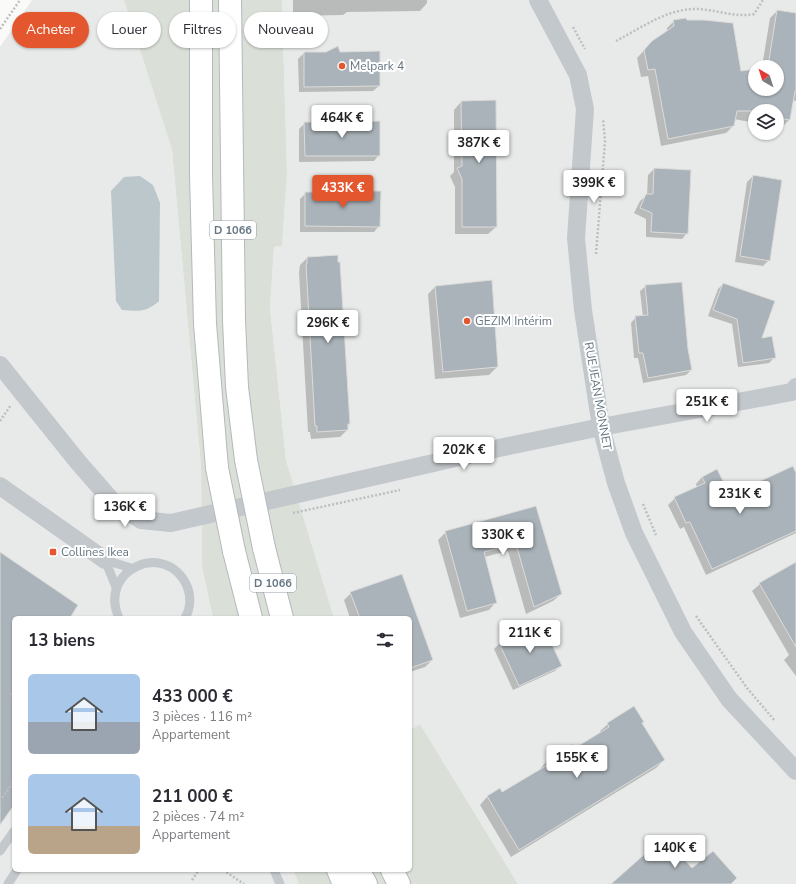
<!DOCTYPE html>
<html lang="fr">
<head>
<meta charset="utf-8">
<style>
	:root { --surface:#fff; --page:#f7f7f7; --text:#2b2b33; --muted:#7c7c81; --accent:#e4572e }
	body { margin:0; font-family:"Nunito Sans",sans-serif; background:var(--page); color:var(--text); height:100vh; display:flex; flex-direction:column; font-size:15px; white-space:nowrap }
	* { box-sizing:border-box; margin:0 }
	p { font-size:13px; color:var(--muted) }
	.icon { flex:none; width:22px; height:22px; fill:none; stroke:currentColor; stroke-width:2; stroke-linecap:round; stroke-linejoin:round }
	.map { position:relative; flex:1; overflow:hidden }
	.sheet { position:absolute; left:12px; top:616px; width:400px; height:256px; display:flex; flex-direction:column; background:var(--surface); border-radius:6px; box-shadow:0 1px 3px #0004 }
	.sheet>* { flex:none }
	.guide { position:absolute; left:12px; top:12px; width:400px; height:36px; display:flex; gap:8px }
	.needle { width:26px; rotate:321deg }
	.buttons { position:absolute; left:748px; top:60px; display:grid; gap:8px }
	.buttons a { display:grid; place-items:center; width:36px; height:36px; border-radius:50%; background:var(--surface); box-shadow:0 1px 3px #0004; font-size:20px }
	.price { position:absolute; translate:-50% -34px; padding:0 9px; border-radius:4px; background:#fff; color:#222; font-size:13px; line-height:26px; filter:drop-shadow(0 1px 2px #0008) }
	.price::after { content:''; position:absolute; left:50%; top:24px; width:12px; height:9px; margin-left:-6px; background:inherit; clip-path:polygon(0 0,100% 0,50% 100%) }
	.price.current { background:var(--accent); color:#fff }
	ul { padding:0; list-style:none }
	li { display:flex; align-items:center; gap:12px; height:100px; padding:0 16px }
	li span { display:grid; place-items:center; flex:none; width:112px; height:80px; border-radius:6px; color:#555 }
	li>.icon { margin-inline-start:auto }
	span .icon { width:48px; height:48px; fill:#fffc; stroke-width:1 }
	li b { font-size:17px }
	h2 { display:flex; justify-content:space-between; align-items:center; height:48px; padding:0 16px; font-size:17px }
	.chip { padding:0 14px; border-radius:18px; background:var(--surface); box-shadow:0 1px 3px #0004; font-size:14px; line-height:36px }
	.chip.current { background:var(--accent); color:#fff }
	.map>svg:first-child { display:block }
	.built { fill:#e8e9e9; fill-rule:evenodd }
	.green { fill:#dadfd7 }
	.water { fill:#bbc7cb }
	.shadow { fill:#0003 }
	.building { fill:#aab3b9; stroke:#dcdcda }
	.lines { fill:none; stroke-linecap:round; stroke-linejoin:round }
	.highway-casing { stroke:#b4b9bd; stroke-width:24 }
	.path { stroke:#bbbfc2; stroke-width:2.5; stroke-dasharray:2 2; stroke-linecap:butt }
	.lane { stroke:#c3c8cc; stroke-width:9 }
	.street { stroke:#c3c8cc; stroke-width:18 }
	.highway { stroke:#fff; stroke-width:22 }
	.highway-bridge-casing { stroke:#b4b9bd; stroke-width:24; stroke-linecap:butt }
	.highway-bridge { stroke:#fff; stroke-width:22 }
	.poi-dot { fill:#e4572e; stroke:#fff; stroke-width:1.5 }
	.labels { text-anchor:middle; stroke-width:4; stroke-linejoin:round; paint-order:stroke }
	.shield { fill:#fff; stroke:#939fa8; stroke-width:1 }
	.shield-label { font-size:11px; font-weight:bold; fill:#657683 }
	.poi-label { font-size:12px; fill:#657683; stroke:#fff; text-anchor:start }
	.street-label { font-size:12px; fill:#657683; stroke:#fff }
</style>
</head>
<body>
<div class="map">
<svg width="796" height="884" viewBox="0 0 796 884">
	<rect width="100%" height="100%" fill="#fafaf8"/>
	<g class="built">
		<polygon points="32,0 124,0 172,150 201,466 202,567 213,618 14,618 14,870 293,870 299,884 0,884 0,47"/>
		<path d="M 282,0 L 796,0 L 796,884 L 518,884 L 420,724 L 410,730 L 410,618 L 334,618 L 286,460 L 270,308 L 274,247 L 282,246 L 287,174 ZM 755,67 L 777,67 L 777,89 L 755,89 ZM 755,111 L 777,111 L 777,133 L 755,133 Z"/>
	</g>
	<g class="green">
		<polygon points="124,0 282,0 287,174 282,246 274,247 270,308 286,460 334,618 213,618 202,567 201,466 172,150"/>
		<polygon points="420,724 518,884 299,884 293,870 410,870 410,730"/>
	</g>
	<path class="water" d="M 140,176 L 153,185 L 160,203 L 159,301 C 145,313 140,311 122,310 L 116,301 L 111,191 L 124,177 Z"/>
	<g class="shadow">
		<polygon points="427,0 427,3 420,11 347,12 343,15 293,16 293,0"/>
		<polygon points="777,11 796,14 796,101 792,100 789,120 782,127 777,126 777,111 755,111 755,123 734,119 733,126 726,133 661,146 648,76 641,77 637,58 652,42 667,32 667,28 674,21 741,73 755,70 755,89 777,89 777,67 762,67 770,18"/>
		<polygon points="304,53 340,53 379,86 373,91 299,92 298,59"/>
		<polygon points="461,102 496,227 488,234 455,234 455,187 450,176 454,172 454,110"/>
		<polygon points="305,123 341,123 379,155 374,161 299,162 299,129"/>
		<polygon points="654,169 687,233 682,239 646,237 646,219 634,213 640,201 647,195 648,175"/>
		<polygon points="753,176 769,260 763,266 735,262 747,182"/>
		<polygon points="341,192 379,226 374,232 300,232 300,199 306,193"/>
		<polygon points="307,258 349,423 347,425 347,430 340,437 311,439 310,432 308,432 299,272 300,265"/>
		<polygon points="723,284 775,357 769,363 738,367 732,324 708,316 718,289"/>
		<polygon points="646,286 687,349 691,370 686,375 643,383 638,358 634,358 631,323 636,317 643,317 640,291"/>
		<polygon points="435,287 497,367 489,375 435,379 428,294"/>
		<polygon points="796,475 796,533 706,575 684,527 680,529 668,505 675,498 697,488 696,484 702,477 729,497"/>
		<polygon points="535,507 561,594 553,601 526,614 508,551 484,557 496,602 489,610 460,618 438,540 446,532"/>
		<polygon points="796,563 796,676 784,660 789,655 752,591 760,584"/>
		<polygon points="401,576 432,660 425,667 410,672 410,618 350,618 344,600 351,593"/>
		<polygon points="500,643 560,666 555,671 513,690 494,649"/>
		<polygon points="641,723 664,760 656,768 511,857 480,805 487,797 500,790 502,794 541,770 540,769 547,761 574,749 601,733 600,731 608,724"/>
	</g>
	<g class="building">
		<polygon points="777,10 796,13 796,91 795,91 790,120 777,118 777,111 737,111 734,126 668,139 655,69 648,70 644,50 652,41 674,26 673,20 686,18 687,20 704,20 733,23 741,71 755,69 755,89 777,89 777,67 764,67 768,66"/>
		<polygon points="338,46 340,52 380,51 380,86 304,87 304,52 326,52"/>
		<polygon points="496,100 497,227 462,227 462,179 457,168 462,166 461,101"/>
		<polygon points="338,116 341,122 380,121 380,156 305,156 304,122 326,122"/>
		<polygon points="654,168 691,170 688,234 651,232 652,213 640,208 646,194 653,194"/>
		<polygon points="753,175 782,180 770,261 740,256"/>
		<polygon points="339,186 342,191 381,191 380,227 305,226 305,192 327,192"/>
		<polygon points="338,255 338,262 340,262 350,424 348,424 348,430 317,432 317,426 315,426 306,264 307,264 307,257"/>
		<polygon points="492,280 498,367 443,372 435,286"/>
		<polygon points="682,282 688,349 692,370 648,378 643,353 639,353 635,316 648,315 645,285"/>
		<polygon points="723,283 775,301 762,338 772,336 776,358 743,363 737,319 713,310"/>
		<polygon points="793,466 796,473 796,531 712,569 690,522 686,523 674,497 705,483 702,477 717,469 730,495"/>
		<polygon points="536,506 562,594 534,607 516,544 484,552 497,603 467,611 445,531"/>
		<polygon points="0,552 78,605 70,618 14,618 14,805 0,825"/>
		<polygon points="796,562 796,647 759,583"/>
		<polygon points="402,574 433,660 410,668 410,618 360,618 350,592"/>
		<polygon points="542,623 562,666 519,686 499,643"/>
		<polygon points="634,706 644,722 642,723 665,760 519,850 487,796 500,788 502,792 549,764 547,760 573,744 575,748 609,727 607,723"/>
		<polygon points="664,837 692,868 713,851 737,878 731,884 611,884"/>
	</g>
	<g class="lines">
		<g class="highway-casing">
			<g id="highway">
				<polyline points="201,0 201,175 205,324 217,468"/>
				<polyline points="230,0 234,320 237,387 246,460"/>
				<polyline points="264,548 282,618"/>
				<polyline points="234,551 251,618"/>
				<polyline points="338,870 344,884"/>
				<polyline points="358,870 366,884"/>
				<polyline points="392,870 399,884"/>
			</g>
		</g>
		<g class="path">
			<polyline points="573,27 585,49"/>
			<polyline points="0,29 20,0"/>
			<path d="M 616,41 C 641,28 667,9 695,9 C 715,9 735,18 754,14 L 763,0"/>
			<polyline points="596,254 605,141 603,119"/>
			<polyline points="0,421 11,405"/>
			<polyline points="643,504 656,535"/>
			<polyline points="293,513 400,490"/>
			<polyline points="696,616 747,688 775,721"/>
			<polyline points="11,693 14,700"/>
			<polyline points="0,801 14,781"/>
			<polyline points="223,870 244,884"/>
			<polyline points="192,880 199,870"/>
		</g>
		<g class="lane">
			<polyline points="105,560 116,587"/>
			<polyline points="105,560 131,568"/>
			<path d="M 119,618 C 97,570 166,539 187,586 C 191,596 191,608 185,618"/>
			<polyline points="0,851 14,831"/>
			<polyline points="274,870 280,884"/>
			<polyline points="8,884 17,870"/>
		</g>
		<g class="street">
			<polyline points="538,0 578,75 585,109 576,238 583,310 601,427 616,483 634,533 683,632 729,699 796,771"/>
			<polyline points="0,365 78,462 113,502 141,520 171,523 499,448 601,427 792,392 796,387"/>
			<polyline points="0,486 105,560"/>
		</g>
		<use href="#highway" class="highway"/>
		<g class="highway-bridge-casing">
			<g id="highway-bridge">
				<polyline points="246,460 264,548"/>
				<polyline points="217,468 234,551"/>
			</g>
		</g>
		<use href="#highway-bridge" class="highway-bridge"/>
	</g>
	<g class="poi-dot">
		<circle cx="342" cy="66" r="4"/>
		<circle cx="467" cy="321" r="4"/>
		<rect x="49" y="548" width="8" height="8" rx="2"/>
	</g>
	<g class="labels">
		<g class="shield">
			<rect x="210" y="221" width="46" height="18" rx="3"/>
			<rect x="250" y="574" width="46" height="18" rx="3"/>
		</g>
		<g class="shield-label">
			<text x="233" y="234">D 1066</text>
			<text x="273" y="587">D 1066</text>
		</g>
		<g class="poi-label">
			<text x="350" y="70">Melpark 4</text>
			<text x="475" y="325">GEZIM Intérim</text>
			<text x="61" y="556">Collines Ikea</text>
		</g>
		<g class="street-label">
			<text transform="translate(598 396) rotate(80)" y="4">RUE JEAN MONNET</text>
		</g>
	</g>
</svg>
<div class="buttons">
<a><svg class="needle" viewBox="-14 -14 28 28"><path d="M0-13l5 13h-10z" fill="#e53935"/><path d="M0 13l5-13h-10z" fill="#7c7c81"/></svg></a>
<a><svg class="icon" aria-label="layers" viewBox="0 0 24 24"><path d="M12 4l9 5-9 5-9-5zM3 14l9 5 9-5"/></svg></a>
</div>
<b class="price" style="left:342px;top:139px">464K €</b>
<b class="price" style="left:479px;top:164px">387K €</b>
<b class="price" style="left:594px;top:204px">399K €</b>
<b class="price current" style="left:343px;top:209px">433K €</b>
<b class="price" style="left:328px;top:344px">296K €</b>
<b class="price" style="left:707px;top:423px">251K €</b>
<b class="price" style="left:464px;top:471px">202K €</b>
<b class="price" style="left:740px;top:515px">231K €</b>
<b class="price" style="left:125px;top:528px">136K €</b>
<b class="price" style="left:503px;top:556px">330K €</b>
<b class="price" style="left:530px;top:654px">211K €</b>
<b class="price" style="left:577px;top:779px">155K €</b>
<b class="price" style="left:675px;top:869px">140K €</b>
<div class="guide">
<a class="chip current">Acheter</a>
<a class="chip">Louer</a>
<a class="chip">Filtres</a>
<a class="chip">Nouveau</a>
</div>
<section class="sheet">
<h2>13 biens<svg class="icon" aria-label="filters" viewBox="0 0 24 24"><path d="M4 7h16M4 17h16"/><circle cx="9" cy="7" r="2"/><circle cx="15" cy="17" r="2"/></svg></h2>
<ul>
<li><span style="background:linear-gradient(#a9c7e8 60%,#9aa5b1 0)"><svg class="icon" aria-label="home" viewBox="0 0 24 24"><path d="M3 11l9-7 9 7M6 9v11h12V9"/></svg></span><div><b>433 000 €</b><p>3 pièces · 116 m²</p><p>Appartement</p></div></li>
<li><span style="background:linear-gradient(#a9c7e8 65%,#b9a48a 0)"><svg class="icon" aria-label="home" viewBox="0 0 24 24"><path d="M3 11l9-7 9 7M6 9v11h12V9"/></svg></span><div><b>211 000 €</b><p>2 pièces · 74 m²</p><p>Appartement</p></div></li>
</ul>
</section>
</div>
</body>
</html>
